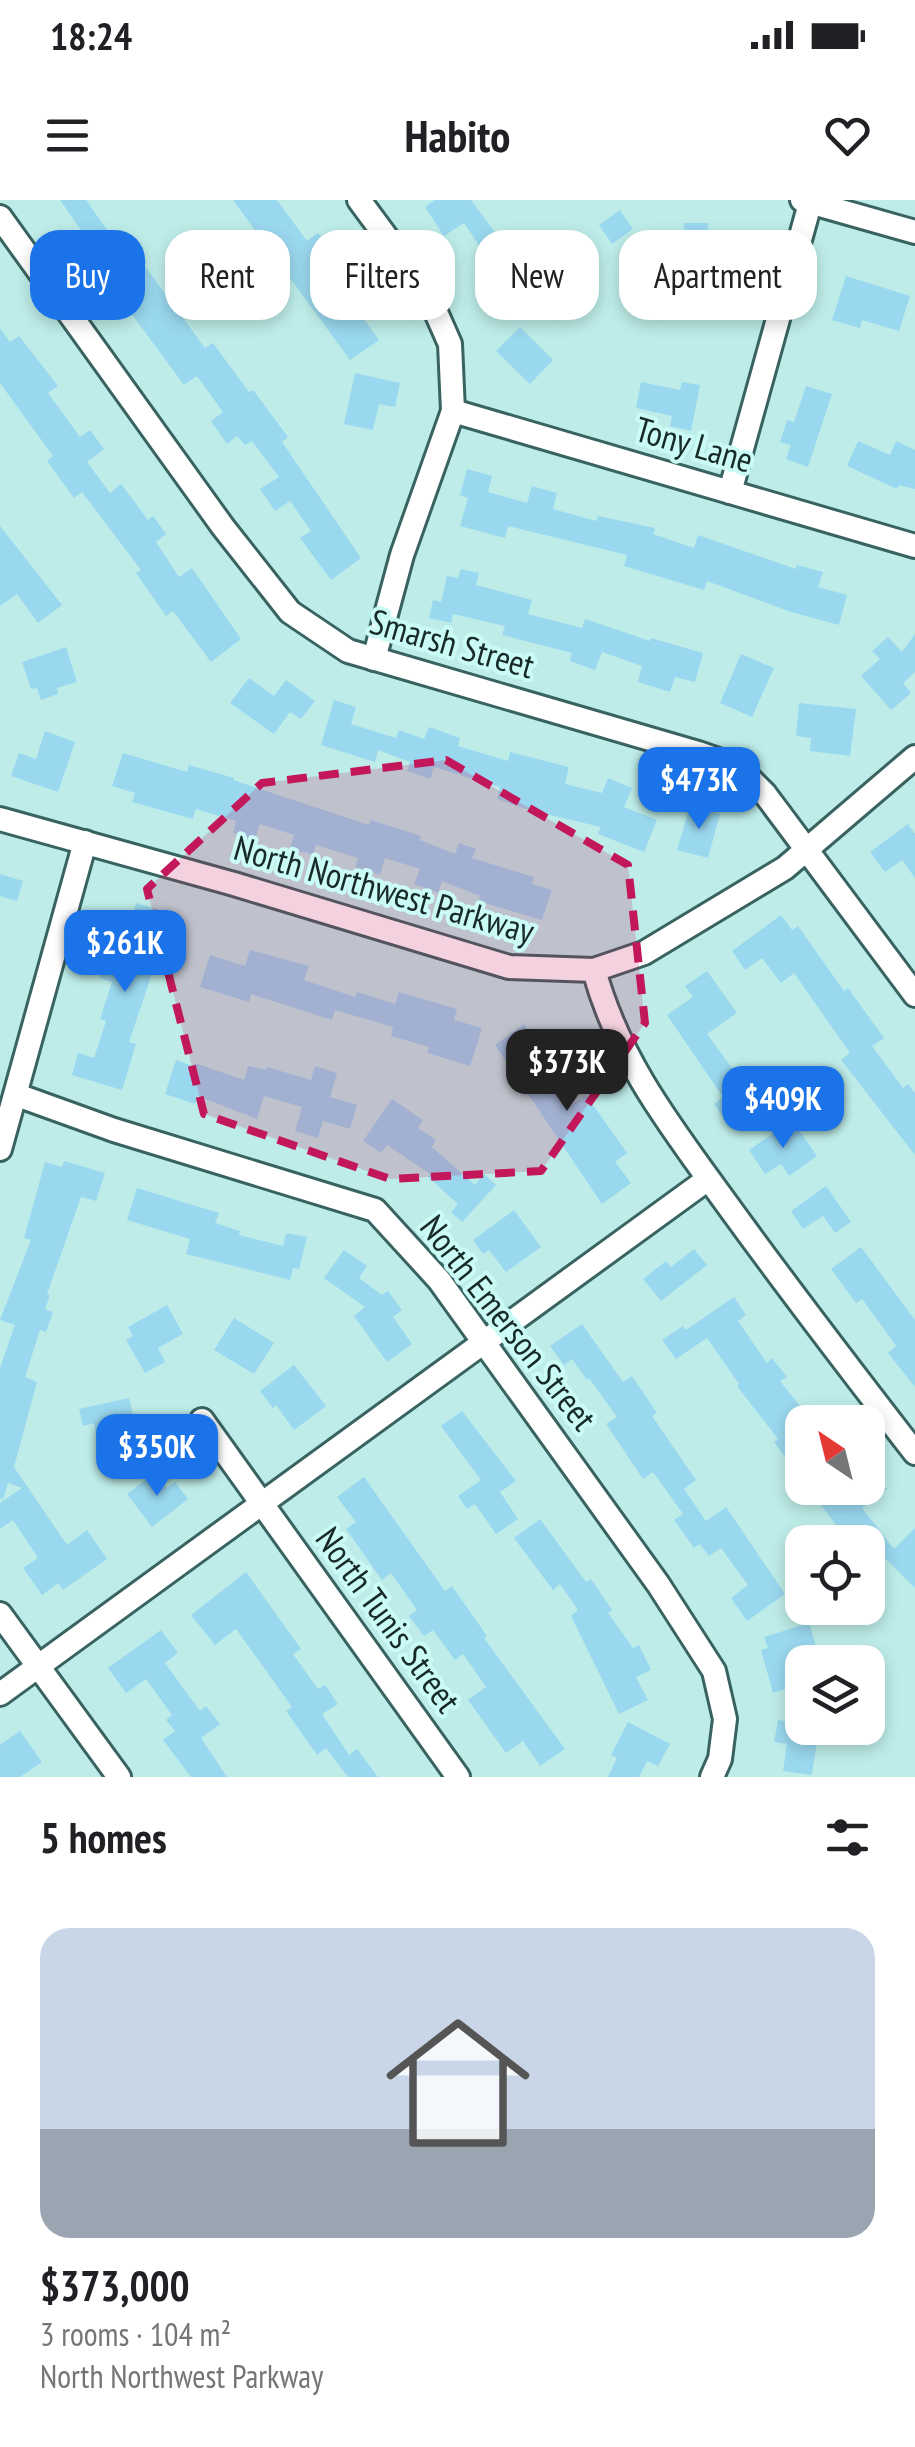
<!DOCTYPE html>
<html lang="en">
<head>
<meta charset="utf-8">
<style>
	:root { --surface:#fff; --page:#f6f6f6; --text:#202124; --muted:#757577; --line:#e0e0e0; --accent:#1a73e8 }
	body { margin:0; font-family:"PT Sans Narrow",sans-serif; background:var(--page); color:var(--text); height:100vh; display:flex; flex-direction:column; font-size:38px; white-space:nowrap }
	* { box-sizing:border-box; margin:0 }
	p { font-size:32px; color:var(--muted) }
	.icon { flex:none; width:55px; height:55px; fill:none; stroke:currentColor; stroke-width:2; stroke-linecap:round; stroke-linejoin:round }
	.map { position:relative; height:1577px; overflow:hidden }
	.details { display:flex; flex-direction:column; background:var(--surface); flex:1 }
	.details>* { flex:none }
	.guide { position:absolute; left:30px; top:30px; width:855px; height:90px; display:flex; gap:20px }
	.needle { width:65px; rotate:325deg }
	.tools { position:absolute; left:785px; top:1205px; display:grid; gap:20px }
	.tools a { display:grid; place-items:center; width:100px; height:100px; border-radius:20px; background:var(--surface); box-shadow:0 5px 15px #0003; font-size:50px }
	.price { position:absolute; translate:-50% -85px; padding:0 22px; border-radius:20px; background:var(--accent); color:#fff; font-size:32px; line-height:65px; filter:drop-shadow(0 2px 5px #0008) }
	.price::after { content:''; position:absolute; left:50%; top:60px; width:30px; height:22px; margin-left:-15px; background:inherit; clip-path:polygon(0 0,100% 0,50% 100%) }
	.price.active { background:#222; color:#fff }
	ul { padding:0; list-style:none }
	li { display:grid; align-content:center; gap:20px; height:530px; padding:0 40px }
	li+li { border-top:2px solid var(--line) }
	li span { display:grid; place-items:center; height:310px; border-radius:30px; color:#555 }
	li>.icon { margin-inline-start:auto }
	span .icon { width:180px; height:180px; fill:#fffc; stroke-width:1 }
	li b { font-size:42px }
	h2 { display:flex; justify-content:space-between; align-items:center; height:120px; padding:0 40px; font-size:42px }
	.tag { padding:0 35px; border-radius:30px; background:var(--surface); box-shadow:0 5px 15px #0003; font-size:35px; line-height:90px }
	.tag.active { background:var(--accent); color:#fff }
	.status { display:flex; justify-content:space-between; align-items:center; height:70px; padding:0 50px; background:var(--surface); direction:ltr }
	.status svg { height:28px; fill:currentColor }
	header { display:flex; justify-content:space-between; align-items:center; height:130px; padding:0 40px; background:var(--surface); font-size:45px; font-weight:700 }
	.map>svg:first-child { display:block }
	.building { fill:#9ad8ef }
	.lines { fill:none; stroke-linecap:round; stroke-linejoin:round }
	.minor-casing { stroke:#386360; stroke-width:28 }
	.minor { stroke:#fff; stroke-width:22 }
	.marked { fill:#c2185b; fill-opacity:0.2; stroke:#c2185b; stroke-width:8; stroke-dasharray:20 12; stroke-linejoin:round }
	.labels { text-anchor:middle; stroke-width:8; stroke-linejoin:round; paint-order:stroke }
	.street-label { font-size:35px; fill:#172a28; stroke:#cbfbf6 }
</style>
</head>
<body>
<div class="status"><b>18:24</b><svg viewBox="0 0 49 12"><path d="M0 12V9h3v3zM5 12V6h3v6zM10 12V3h3v9zM15 12V0h3v12zM26 1h20v11H26zM47 4h2v5h-2z"/></svg></div>
<header><svg class="icon" aria-label="menu" viewBox="0 0 24 24"><path d="M4 6h16M4 12h16M4 18h16"/></svg>Habito<svg class="icon" aria-label="heart" viewBox="0 0 24 24"><path d="M12 20l-8-8c-3-5 5-10 8-4 3-6 11-1 8 4z"/></svg></header>
<div class="map">
<svg width="915" height="1577" viewBox="0 0 915 1577">
	<rect width="100%" height="100%" fill="#beede9"/>
	<g class="building">
		<polygon points="60,0 86,0 119,47 130,39 147,62 144,65 205,148 213,143 249,192 253,190 288,237 282,242 361,358 331,380 300,338 311,331 290,301 275,311 260,289 279,277 252,241 245,245 237,236 227,244 211,221 223,212 197,176 184,185 81,45 88,40"/>
		<polygon points="233,0 277,0 307,41 318,33 333,53 319,64 346,101 361,90 375,109 363,118 379,140 350,160"/>
		<polygon points="435,0 471,0 508,50 490,62 464,23 444,36 425,7"/>
		<polygon points="620,10 633,29 612,44 599,25"/>
		<polygon points="684,23 708,23 708,48 728,48 728,81 685,82"/>
		<polygon points="505,62 523,92 504,104 485,74"/>
		<polygon points="651,71 683,80 673,113 642,104"/>
		<polygon points="846,76 910,96 899,131 862,120 860,128 832,120"/>
		<polygon points="520,127 553,160 530,184 496,151"/>
		<polygon points="0,128 10,142 19,136 58,186 48,193 80,237 90,230 104,249 87,262 110,293 121,284 148,320 153,316 166,334 156,342 179,377 192,368 241,439 211,462 173,411 166,416 136,373 141,370 82,292 74,298 47,261 53,256 0,183"/>
		<polygon points="355,173 400,183 395,207 379,204 373,230 344,224"/>
		<polygon points="641,182 680,190 682,182 700,185 691,231 670,226 672,216 636,208"/>
		<polygon points="806,186 832,194 808,267 786,259 791,245 780,242 787,220 794,222"/>
		<polygon points="858,241 890,255 896,241 915,250 915,289 899,285 897,289 847,266"/>
		<polygon points="467,269 492,276 488,292 527,303 532,286 557,293 553,309 596,321 598,316 655,328 653,334 694,348 698,335 796,369 797,365 823,372 818,387 847,395 839,425 791,412 707,381 704,390 624,366 627,355 508,326 505,338 460,326 468,298 460,295"/>
		<polygon points="0,326 62,405 38,423 17,394 0,406"/>
		<polygon points="461,369 479,373 476,385 532,400 528,414 582,428 585,419 650,441 651,438 703,453 695,482 675,477 670,492 638,482 642,466 602,452 595,470 570,461 572,453 502,435 505,426 453,414 451,423 429,418 433,400 441,402 447,376 458,378"/>
		<polygon points="915,434 915,472 903,483 911,493 891,510 861,476 880,459 872,451 888,437 902,452"/>
		<polygon points="66,447 77,482 57,488 58,494 41,500 37,488 31,489 22,462"/>
		<polygon points="741,454 774,468 752,517 720,503"/>
		<polygon points="249,478 274,496 286,480 315,501 301,519 290,512 274,534 230,503"/>
		<polygon points="334,500 356,507 351,524 396,538 399,530 424,539 429,527 460,538 458,546 508,561 510,552 569,567 565,584 602,593 608,578 632,588 624,607 657,620 644,652 598,634 601,627 533,611 497,599 500,587 434,567 430,579 407,571 410,562 378,550 375,562 321,545"/>
		<polygon points="799,503 856,509 850,556 810,551 811,538 796,536"/>
		<polygon points="45,531 75,542 58,592 11,576 19,553 36,559"/>
		<polygon points="123,553 187,572 189,565 234,578 233,580 369,625 371,620 421,636 420,640 455,654 459,643 476,649 472,658 534,677 532,684 552,690 542,720 478,701 480,696 442,681 438,693 414,684 420,669 385,658 380,675 355,667 358,658 316,645 313,655 290,648 294,635 260,624 255,640 233,633 236,621 196,609 193,619 132,602 135,593 112,586"/>
		<polygon points="690,606 720,614 708,658 677,650"/>
		<polygon points="908,624 915,634 915,678 902,660 885,672 870,652"/>
		<polygon points="0,674 23,681 17,701 0,696"/>
		<polygon points="136,703 172,714 129,842 136,844 122,890 72,875 78,853 94,858 106,821 100,819 112,782 100,778 115,726 128,729"/>
		<polygon points="781,715 792,730 798,726 844,791 848,788 884,838 872,846 903,888 908,884 915,893 915,955 841,860 850,853 794,773 781,783 762,758 745,770 732,751"/>
		<polygon points="250,750 309,766 304,780 355,797 357,792 395,804 399,792 457,809 454,820 482,828 470,866 427,853 429,847 391,836 393,827 335,810 332,820 251,794 249,802 200,787 210,755 245,766"/>
		<polygon points="707,771 737,813 707,834 743,883 753,876 763,889 724,918 714,904 723,897 667,815 693,797 685,786"/>
		<polygon points="524,824 540,846 550,840 564,859 544,874 568,907 586,895 627,953 615,962 631,983 602,1004 495,845"/>
		<polygon points="176,860 193,866 195,863 244,880 248,866 266,870 267,867 311,880 315,866 337,873 330,897 357,905 350,929 323,921 318,938 295,931 302,907 264,896 257,919 198,896 195,904 165,894"/>
		<polygon points="392,899 423,920 418,928 436,940 432,947 475,985 484,974 496,985 462,1022 451,1012 458,1004 428,977 430,974 387,945 381,953 363,941"/>
		<polygon points="784,926 788,932 796,926 817,956 789,976 781,964 765,974 749,950"/>
		<polygon points="64,961 105,973 96,1001 81,997 47,1094 50,1095 45,1109 53,1112 46,1132 40,1130 25,1177 37,1182 14,1267 67,1345 87,1330 107,1359 63,1390 58,1383 42,1395 23,1368 38,1358 13,1320 0,1329 0,1303 22,1288 8,1283 3,1299 0,1298 0,1168 15,1125 0,1120 31,1040 24,1038 45,962 62,967"/>
		<polygon points="826,986 851,1022 835,1033 823,1016 803,1029 791,1011"/>
		<polygon points="137,988 219,1013 215,1023 240,1031 239,1035 283,1046 286,1033 307,1037 299,1069 293,1068 290,1080 186,1054 190,1039 127,1020"/>
		<polygon points="514,1010 541,1047 506,1072 489,1050 483,1054 473,1040"/>
		<polygon points="861,1047 915,1120 915,1187 888,1153 896,1146 884,1129 862,1099 856,1103 831,1069"/>
		<polygon points="694,1049 707,1065 661,1101 643,1079 666,1061 671,1067"/>
		<polygon points="344,1050 367,1066 359,1078 382,1095 388,1091 402,1110 393,1117 412,1144 387,1162 354,1116 365,1107 324,1078"/>
		<polygon points="734,1097 746,1115 738,1121 767,1163 772,1158 787,1177 780,1181 800,1206 789,1215 802,1233 802,1280 774,1242 778,1239 737,1186 739,1184 707,1138 676,1159 662,1140 683,1126 686,1130"/>
		<polygon points="167,1105 183,1134 158,1148 165,1162 145,1173 126,1140 133,1136 128,1127"/>
		<polygon points="234,1118 274,1143 254,1174 214,1150"/>
		<polygon points="582,1124 623,1182 632,1176 657,1213 652,1216 696,1280 684,1289 706,1321 726,1307 785,1394 747,1421 731,1398 748,1385 721,1348 709,1356 700,1344 694,1348 674,1320 683,1314 653,1272 643,1279 606,1224 617,1217 589,1178 587,1180 572,1159 564,1165 550,1146"/>
		<polygon points="294,1165 326,1206 294,1230 276,1205 273,1208 260,1191"/>
		<polygon points="129,1198 133,1216 121,1218 128,1256 102,1262 94,1223 83,1226 79,1209"/>
		<polygon points="462,1211 516,1281 500,1292 518,1319 496,1334 475,1304 467,1309 458,1296 481,1280 441,1226"/>
		<polygon points="155,1273 167,1288 175,1282 188,1299 152,1327 127,1294"/>
		<polygon points="364,1277 445,1391 452,1386 487,1436 484,1438 565,1549 540,1566 523,1541 506,1553 468,1500 486,1487 463,1454 455,1460 433,1430 424,1436 409,1416 417,1410 391,1373 382,1380 346,1329 356,1322 337,1297"/>
		<polygon points="808,1288 888,1288 862,1308 894,1349 915,1328 915,1388 869,1342 849,1342"/>
		<polygon points="540,1319 586,1382 591,1379 612,1410 608,1413 633,1448 639,1445 651,1470 636,1477 648,1500 619,1514 571,1416 578,1410 560,1384 553,1390 514,1338"/>
		<polygon points="246,1372 301,1449 293,1454 318,1489 325,1485 338,1504 322,1514 349,1555 357,1549 378,1577 348,1577 326,1548 317,1555 286,1511 292,1507 236,1429 215,1445 191,1415"/>
		<polygon points="809,1423 818,1453 792,1460 799,1485 773,1493 761,1450 768,1448 764,1437"/>
		<polygon points="161,1430 178,1453 165,1463 200,1511 206,1506 220,1524 201,1538 227,1577 191,1577 163,1540 175,1531 166,1520 172,1515 146,1479 126,1493 108,1468"/>
		<polygon points="778,1520 802,1523 802,1528 819,1528 812,1575 783,1571 787,1544 774,1542"/>
		<polygon points="628,1522 670,1544 658,1566 647,1561 639,1577 608,1577 617,1558 611,1555"/>
		<polygon points="20,1531 42,1562 20,1577 0,1577 0,1545"/>
	</g>
	<g class="lines">
		<g class="minor-casing">
			<g id="minor">
				<polyline points="359,0 427,92 450,144 453,211 402,355 374,459"/>
				<polyline points="802,0 915,32"/>
				<polyline points="0,17 223,327 290,412 348,451 698,553 738,567 765,594 915,795"/>
				<polyline points="453,211 915,346"/>
				<polyline points="730,292 811,0"/>
				<polyline points="0,619 234,684 509,767 594,770 644,753 785,668 915,557"/>
				<path d="M 594,770 C 618,858 668,923 721,996 C 784,1083 849,1168 915,1253"/>
				<polyline points="17,895 114,930 375,1010 439,1080 658,1384 714,1471 725,1519 720,1559 712,1577"/>
				<polyline points="0,949 85,642"/>
				<polyline points="202,1220 458,1577"/>
				<polyline points="0,1414 119,1577"/>
				<polyline points="0,1494 708,979"/>
			</g>
		</g>
		<use href="#minor" class="minor"/>
	</g>
	<path class="marked" d="M 446,560 L 628,665 L 645,823 L 541,971 L 390,979 L 204,914 L 147,689 L 262,583 Z"/>
	<g class="labels">
		<g class="street-label">
			<text transform="translate(694 245) rotate(16)" y="12">Tony Lane</text>
			<text transform="translate(452 444) rotate(16)" y="12">Smarsh Street</text>
			<text transform="translate(384 690) rotate(16)" y="12">North Northwest Parkway</text>
			<text transform="translate(508 1123) rotate(52)" y="12">North Emerson Street</text>
			<text transform="translate(388 1420) rotate(54)" y="12">North Tunis Street</text>
		</g>
	</g>
</svg>
<div class="tools">
<a><svg class="needle" viewBox="-14 -14 28 28"><path d="M0-13l5 13h-10z" fill="#e53935"/><path d="M0 13l5-13h-10z" fill="#757577"/></svg></a>
<a><svg class="icon" aria-label="locate" viewBox="0 0 24 24"><circle cx="12" cy="12" r="6"/><path d="M12 2v4M12 18v4M2 12h4M18 12h4"/></svg></a>
<a><svg class="icon" aria-label="layers" viewBox="0 0 24 24"><path d="M12 4l9 5-9 5-9-5zM3 14l9 5 9-5"/></svg></a>
</div>
<b class="price" style="left:699px;top:632px">$473K</b>
<b class="price" style="left:125px;top:795px">$261K</b>
<b class="price active" style="left:567px;top:914px">$373K</b>
<b class="price" style="left:783px;top:951px">$409K</b>
<b class="price" style="left:157px;top:1299px">$350K</b>
<div class="guide">
<a class="tag active">Buy</a>
<a class="tag">Rent</a>
<a class="tag">Filters</a>
<a class="tag">New</a>
<a class="tag">Apartment</a>
</div>
</div>
<section class="details">
<h2>5 homes<svg class="icon" aria-label="filters" viewBox="0 0 24 24"><path d="M4 7h16M4 17h16"/><circle cx="9" cy="7" r="2"/><circle cx="15" cy="17" r="2"/></svg></h2>
<ul>
<li><span style="background:linear-gradient(#c9d6e8 65%,#9aa5b1 0)"><svg class="icon" aria-label="home" viewBox="0 0 24 24"><path d="M3 11l9-7 9 7M6 9v11h12V9"/></svg></span><div><b>$373,000</b><p>3 rooms · 104 m²</p><p>North Northwest Parkway</p></div></li>
</ul>
</section>
</body>
</html>
